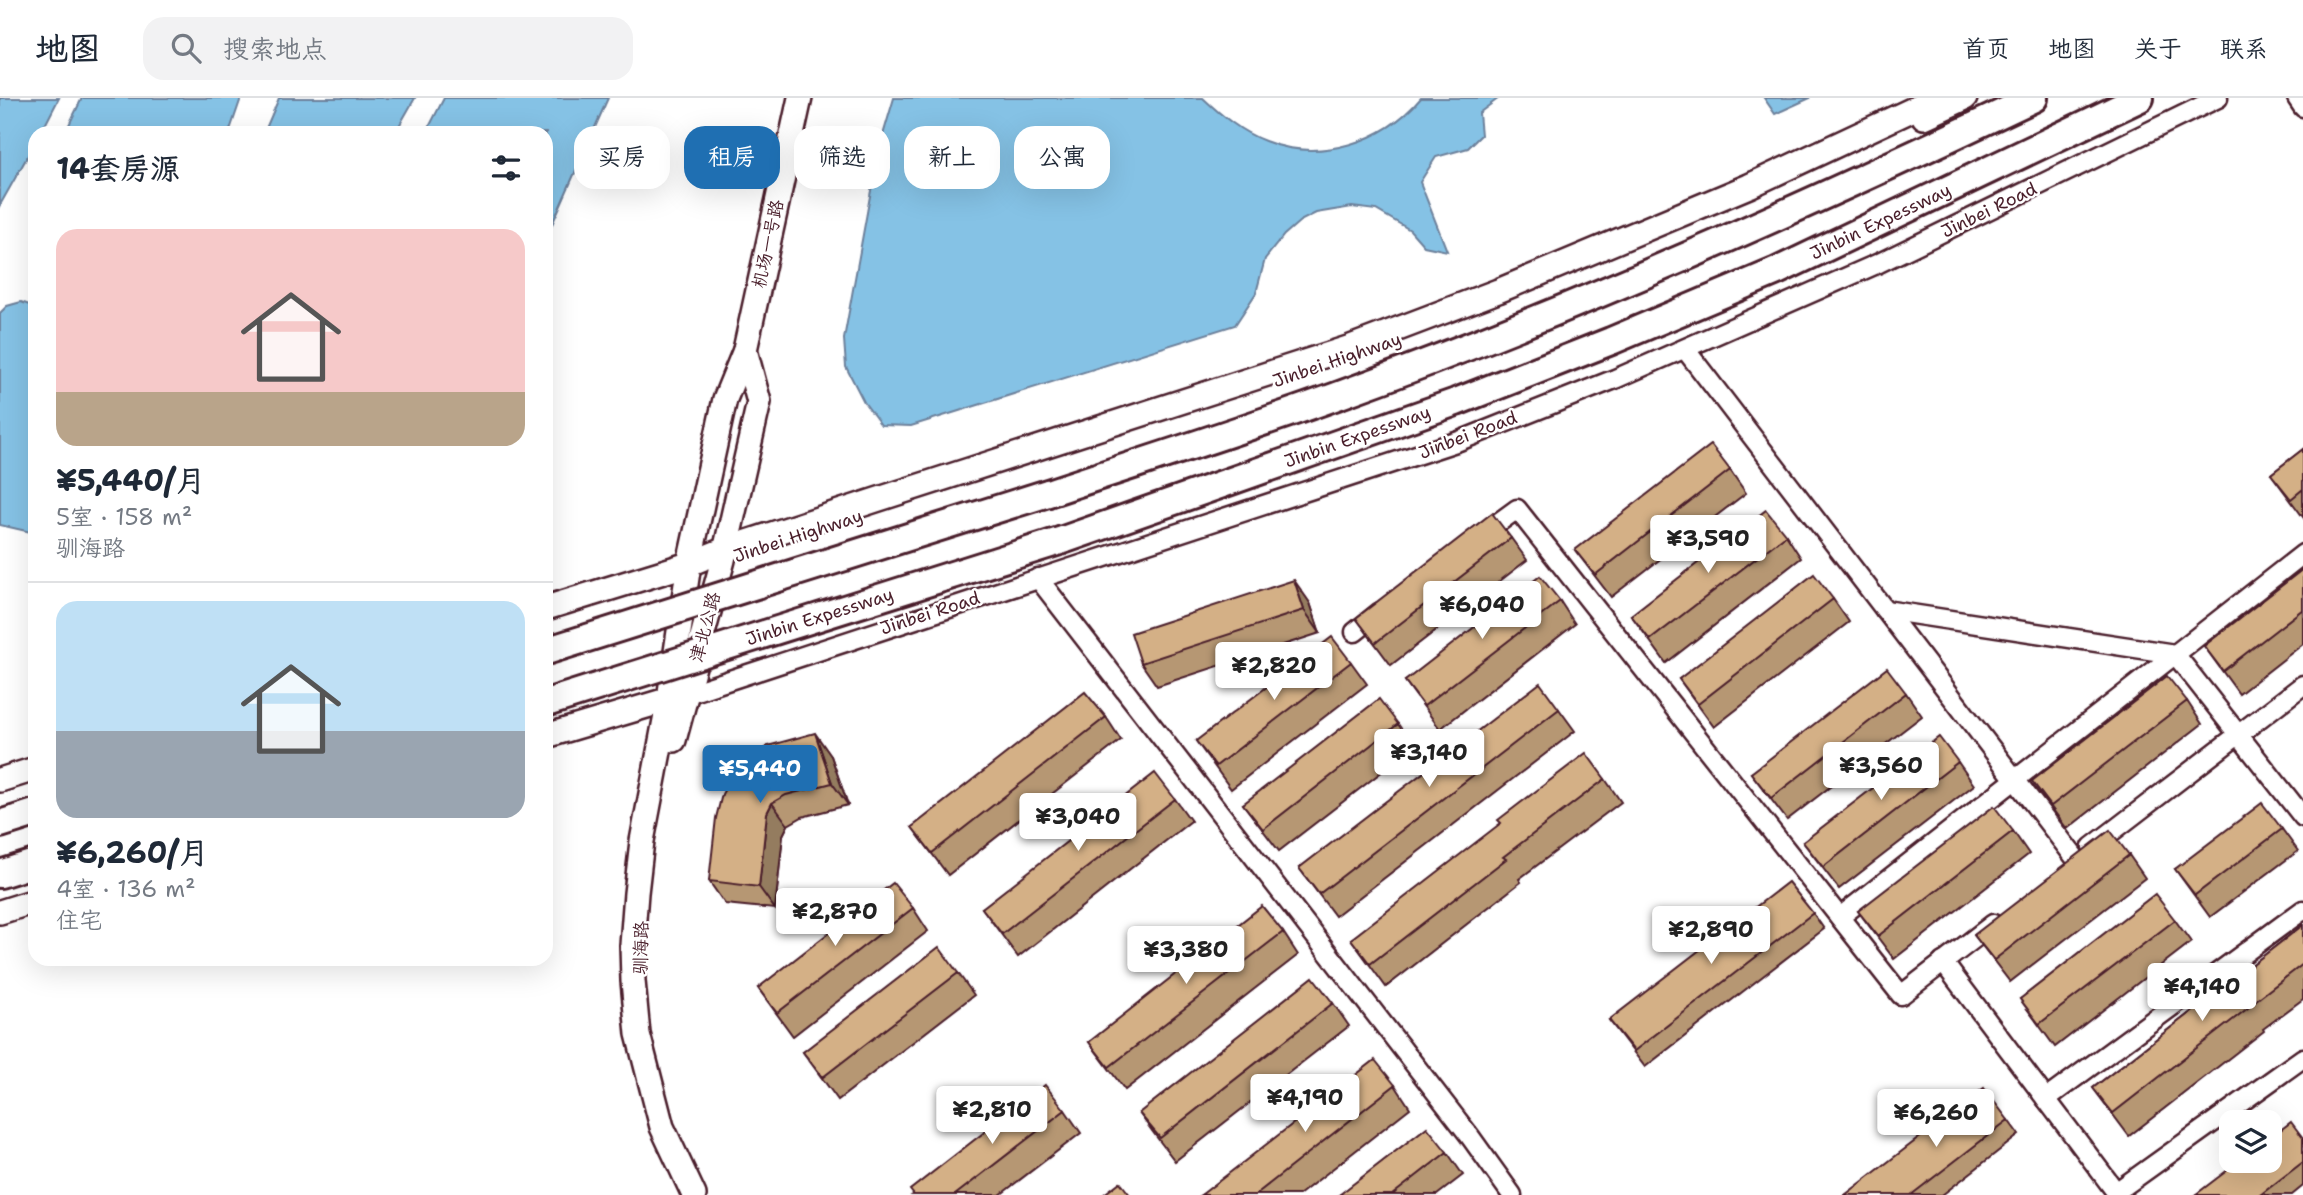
<!DOCTYPE html>
<html lang="zh">
<head>
<meta charset="utf-8">
<style>
	:root { --surface:#fff; --page:#f2f2f3; --text:#1f2937; --muted:#747a83; --line:#e0e1e3; --accent:#1f6fb2 }
	body { margin:0; font-family:"Shantell Sans","LXGW WenKai TC",sans-serif; background:var(--page); color:var(--text); height:100vh; display:flex; flex-direction:column; font-size:26px; white-space:nowrap }
	* { box-sizing:border-box; margin:0 }
	p { font-size:23px; color:var(--muted) }
	.icon { flex:none; width:38px; height:38px; fill:none; stroke:currentColor; stroke-width:2; stroke-linecap:round; stroke-linejoin:round }
	.map { position:relative; flex:1; overflow:hidden }
	.panel { position:absolute; left:28px; top:28px; width:525px; height:840px; display:flex; flex-direction:column; background:var(--surface); border-radius:21px; box-shadow:0 7px 28px #0002 }
	.panel>* { flex:none }
	.top-card { position:absolute; left:574px; top:28px; width:665px; height:63px; display:flex; gap:14px }
	.tools { position:absolute; left:2219px; top:1012px; display:grid; gap:14px }
	.tools a { display:grid; place-items:center; width:63px; height:63px; border-radius:14px; background:var(--surface); box-shadow:0 7px 28px #0002; font-size:35px }
	.price { position:absolute; translate:-50% -60px; padding:0 16px; border-radius:7px; background:#fff; color:#222; font-size:23px; line-height:46px; filter:drop-shadow(0 2px 4px #0008) }
	.price::after { content:''; position:absolute; left:50%; top:42px; width:21px; height:16px; margin-left:-10px; background:inherit; clip-path:polygon(0 0,100% 0,50% 100%) }
	.price.on { background:var(--accent); color:#fff }
	ul { padding:0; list-style:none }
	li { display:grid; align-content:center; gap:14px; height:371px; padding:0 28px }
	li+li { border-top:2px solid var(--line) }
	li span { display:grid; place-items:center; height:217px; border-radius:21px; color:#555 }
	li>.icon { margin-inline-start:auto }
	span .icon { width:126px; height:126px; fill:#fffc; stroke-width:1 }
	li b { font-size:30px }
	h2 { display:flex; justify-content:space-between; align-items:center; height:84px; padding:0 28px; font-size:30px }
	.chip { padding:0 24px; border-radius:21px; background:var(--surface); box-shadow:0 7px 28px #0002; font-size:24px; line-height:63px }
	.chip.on { background:var(--accent); color:#fff }
	header { display:flex; align-items:center; gap:42px; box-sizing:border-box; height:98px; padding:0 35px; background:var(--surface); border-bottom:2px solid var(--line) }
	header strong { font-size:33px }
	nav { display:flex; gap:38px; margin-inline-start:auto; font-size:24px }
	.search { width:490px; height:63px; background:var(--page); display:flex; align-items:center; gap:18px; box-sizing:border-box; padding:0 24px; border-radius:21px; color:var(--muted); font-size:26px }
	.map>svg:first-child { display:block }
	.water { fill:#85c2e5; stroke:#6d819b; stroke-width:2 }
	.lines { fill:none; stroke-linecap:round; stroke-linejoin:round }
	.minor-casing { stroke:#4a1f2b; stroke-width:23 }
	.major-casing { stroke:#4a1f2b; stroke-width:28 }
	.highway-casing { stroke:#4a1f2b; stroke-width:32 }
	.minor { stroke:#fff; stroke-width:18 }
	.major { stroke:#fff; stroke-width:23 }
	.highway { stroke:#fff; stroke-width:26 }
	.highway-bridge-casing { stroke:#4a1f2b; stroke-width:32; stroke-linecap:butt }
	.highway-bridge { stroke:#fff; stroke-width:26 }
	.wall { fill:#b69773; stroke:#4a1f2b; stroke-width:2 }
	.shaded-wall { fill:#947b5e; stroke:#4a1f2b; stroke-width:2 }
	.building { fill:#d4b086; stroke:#4a1f2b; stroke-width:2 }
	.labels { text-anchor:middle; stroke-width:5; stroke-linejoin:round; paint-order:stroke }
	.street-label { font-size:18px; fill:#4a1f2b; stroke:#fff }
</style>
</head>
<body>
<header>
<strong>地图</strong>
<div class="search"><svg class="icon" aria-label="search" viewBox="0 0 24 24"><circle cx="10" cy="10" r="6"/><path d="M15 15l6 6"/></svg>搜索地点</div>
<nav><a>首页</a><a>地图</a><a>关于</a><a>联系</a></nav>
</header>
<div class="map">
<svg width="2303" height="1097" viewBox="0 0 2303 1097">
	<rect width="100%" height="100%" fill="#fff"/>
	<filter id="ink" filterUnits="userSpaceOnUse"><feTurbulence type="fractalNoise" baseFrequency=".0143" numOctaves="2"/><feDisplacementMap in="SourceGraphic" scale="14" xChannelSelector="R" yChannelSelector="G"/><feConvolveMatrix kernelMatrix="1 2 1 2 8 2 1 2 1" color-interpolation-filters="sRGB"/></filter>
	<g filter="url(#ink)">
		<g class="water">
			<polygon points="0,0 59,0 41,35 35,35 35,45 0,107"/>
			<polygon points="82,0 241,0 229,35 65,35"/>
			<polygon points="279,0 415,0 395,35 264,35"/>
			<polygon points="444,0 608,0 546,140 546,35 426,35"/>
			<path d="M 894,0 L 1203,0 C 1221,17 1241,34 1265,43 C 1320,65 1384,44 1421,0 L 1499,0 L 1479,15 L 1481,37 L 1468,50 L 1436,59 L 1420,84 L 1447,153 L 1424,148 L 1410,132 L 1376,112 L 1352,109 L 1316,115 L 1300,123 L 1284,137 L 1265,161 L 1256,195 L 1235,227 L 911,328 L 881,327 L 864,304 L 846,269 L 844,241 L 878,54 Z"/>
			<polygon points="1764,0 1810,0 1775,16"/>
			<polygon points="21,204 35,209 35,435 0,427 0,215 7,208"/>
		</g>
		<g class="lines">
			<g class="minor-casing">
				<g id="minor">
					<polyline points="2297,0 2303,9"/>
					<polyline points="1685,251 2076,761"/>
					<polyline points="1480,438 1517,411 1901,897 1993,826"/>
					<polyline points="1038,480 1469,1037 1512,1097"/>
					<polyline points="1885,512 2175,556 2303,719"/>
					<polyline points="1355,534 1380,514"/>
					<polyline points="687,596 1459,343 1615,281 1879,165 2218,0"/>
					<polyline points="2092,749 2303,587"/>
					<polyline points="1840,819 2303,456"/>
					<polyline points="1943,864 2116,1094 2303,960"/>
					<polyline points="2046,1001 2303,812"/>
				</g>
			</g>
			<g class="major-casing">
				<g id="major">
					<polyline points="1924,19 1965,0"/>
					<polyline points="546,510 689,466 726,451 876,402 1348,250 1498,193 1749,88 1937,0"/>
					<polyline points="546,638 680,598"/>
					<polyline points="674,642 723,462 759,304 745,252"/>
					<polyline points="0,682 35,671"/>
					<polyline points="0,814 35,803"/>
					<polyline points="694,1097 662,1029 638,936 633,883 632,847 636,795 642,743 669,601 689,466 725,301 745,252 800,0"/>
				</g>
			</g>
			<g class="highway-casing">
				<g id="highway">
					<path d="M 1048,395 C 1144,363 1241,333 1337,298 C 1575,212 1806,108 2034,0"/>
					<path id="s1" d="M 1063,442 L 1456,304 L 1611,243 L 1777,173 L 2140,0"/>
					<polyline points="0,726 35,715"/>
					<polyline points="0,776 35,765"/>
				</g>
			</g>
			<use href="#minor" class="minor"/>
			<use href="#major" class="major"/>
			<use href="#highway" class="highway"/>
			<g class="highway-bridge-casing">
				<g id="highway-bridge">
					<polyline points="546,553 1048,395"/>
					<path id="s2" d="M 546,605 L 1063,442"/>
				</g>
			</g>
			<use href="#highway-bridge" class="highway-bridge"/>
		</g>
		<g class="wall">
			<polygon points="2303,351 2303,419 2271,376"/>
			<polygon points="1730,372 1746,395 1611,499 1575,452"/>
			<polygon points="1786,437 1801,460 1666,565 1631,517"/>
			<polygon points="1511,440 1527,462 1391,567 1356,520"/>
			<polygon points="2303,471 2303,546 2239,596 2204,548"/>
			<polygon points="1833,501 1849,524 1714,629 1679,581"/>
			<polygon points="1560,503 1575,526 1440,631 1405,583"/>
			<polygon points="1310,505 1320,535 1157,588 1141,565"/>
			<polygon points="1351,564 1367,586 1231,691 1196,643"/>
			<polygon points="1906,595 1922,618 1787,722 1751,675"/>
			<polygon points="2187,603 2202,626 2067,731 2032,683"/>
			<polygon points="1559,611 1575,633 1335,818 1299,770"/>
			<polygon points="1106,619 1121,642 948,777 912,729"/>
			<polygon points="1398,626 1414,649 1279,753 1243,706"/>
			<polygon points="831,658 848,707 802,719 788,727 783,737 775,811 725,806 709,783 741,666"/>
			<polygon points="1958,664 1974,687 1839,791 1803,744"/>
			<polygon points="1605,681 1621,704 1519,781 1521,784 1386,889 1351,841"/>
			<polygon points="1175,701 1191,723 1018,859 982,810"/>
			<polygon points="2282,731 2298,753 2210,819 2175,771"/>
			<polygon points="2013,733 2029,756 1894,861 1858,813"/>
			<polygon points="2129,757 2145,780 2010,884 1974,837"/>
			<polygon points="913,810 928,833 793,938 758,890"/>
			<polygon points="1813,815 1824,831 1645,969 1609,922"/>
			<polygon points="2175,822 2191,844 2055,949 2020,901"/>
			<polygon points="2303,827 2303,901 2263,931 2264,933 2129,1038 2093,990"/>
			<polygon points="1283,834 1298,857 1125,992 1089,944"/>
			<polygon points="958,875 974,897 838,1002 803,954"/>
			<polygon points="1333,905 1349,928 1175,1063 1155,1037 1139,1015"/>
			<polygon points="1395,987 1410,1010 1299,1097 1201,1097"/>
			<polygon points="1065,1012 1081,1035 1000,1097 913,1097"/>
			<polygon points="2008,1022 2019,1037 1942,1097 1845,1097"/>
			<polygon points="2303,1040 2303,1088 2292,1097 2195,1097"/>
			<polygon points="1447,1054 1463,1077 1437,1097 1339,1097"/>
		</g>
		<g class="shaded-wall">
			<polygon points="1294,482 1310,505 1320,535 1304,512"/>
			<polygon points="815,635 831,658 848,707 832,685"/>
			<polygon points="772,705 788,727 783,737 775,811 759,789 767,715"/>
		</g>
		<g class="building">
			<polygon points="1711,347 1730,372 1595,477 1575,452"/>
			<polygon points="2303,351 2303,391 2291,401 2271,376"/>
			<polygon points="1766,412 1786,437 1650,542 1631,517"/>
			<polygon points="1492,415 1511,440 1375,545 1356,520"/>
			<polygon points="2303,471 2303,511 2223,573 2204,548"/>
			<polygon points="1814,476 1833,501 1698,606 1679,581"/>
			<polygon points="1540,478 1560,503 1424,608 1405,583"/>
			<polygon points="1294,482 1304,512 1141,565 1131,535"/>
			<polygon points="1332,539 1351,564 1216,668 1196,643"/>
			<polygon points="1887,570 1906,595 1771,700 1751,675"/>
			<polygon points="2167,578 2187,603 2051,708 2032,683"/>
			<polygon points="1540,585 1559,611 1319,796 1299,770"/>
			<polygon points="1085,594 1106,619 932,755 912,729"/>
			<polygon points="1379,601 1398,626 1263,731 1243,706"/>
			<polygon points="815,635 832,685 786,697 772,705 767,715 759,789 709,783 716,720 722,696 732,678 741,666 768,648"/>
			<polygon points="1939,639 1958,664 1823,769 1803,744"/>
			<polygon points="1586,655 1605,681 1503,759 1506,761 1370,866 1351,841 1501,725 1498,722"/>
			<polygon points="1155,675 1175,701 1002,836 982,810"/>
			<polygon points="2262,705 2282,731 2195,797 2175,771"/>
			<polygon points="1994,708 2013,733 1878,838 1858,813"/>
			<polygon points="2110,732 2129,757 1994,862 1974,837"/>
			<polygon points="1788,784 1813,815 1634,953 1609,922"/>
			<polygon points="893,785 913,810 777,915 758,890"/>
			<polygon points="2155,796 2175,822 2039,926 2020,901"/>
			<polygon points="1262,808 1283,834 1109,969 1089,944"/>
			<polygon points="2303,827 2303,866 2247,909 2248,910 2113,1015 2093,990"/>
			<polygon points="939,849 958,875 823,979 803,954"/>
			<polygon points="1313,879 1333,905 1160,1040 1139,1015"/>
			<polygon points="1375,962 1395,987 1255,1097 1201,1097"/>
			<polygon points="1045,987 1065,1012 955,1097 914,1097 910,1092"/>
			<polygon points="1984,990 2008,1022 1911,1097 1845,1097"/>
			<polygon points="2291,1024 2303,1040 2303,1064 2260,1097 2195,1097 2241,1062 2270,1062 2270,1040"/>
			<polygon points="1427,1029 1447,1054 1392,1097 1339,1097"/>
			<polygon points="1120,1084 1130,1097 1103,1097"/>
		</g>
	</g>
	<g class="labels">
		<g class="street-label">
			<text transform="translate(1989 112) rotate(-26)" y="6">Jinbei Road</text>
			<text dy="6" stroke="none"><textPath href="#s1" startOffset="878">Jinbin Expessway</textPath></text>
			<text transform="translate(768 146) rotate(-78)" y="6">机场一号路</text>
			<text transform="translate(1337 262) rotate(-19)" y="6">Jinbei Highway</text>
			<text transform="translate(1468 337) rotate(-21)" y="6">Jinbei Road</text>
			<text dy="6" stroke="none"><textPath href="#s1" startOffset="312">Jinbin Expessway</textPath></text>
			<text transform="translate(798 438) rotate(-18)" y="6">Jinbei Highway</text>
			<text transform="translate(930 515) rotate(-18)" y="6">Jinbei Road</text>
			<text dy="6" stroke="none"><textPath href="#s2" startOffset="287">Jinbin Expessway</textPath></text>
			<text transform="translate(705 529) rotate(-75)" y="6">津北公路</text>
			<text transform="translate(641 850) rotate(-89)" y="6">驯海路</text>
		</g>
	</g>
</svg>
<div class="tools">
<a><svg class="icon" aria-label="layers" viewBox="0 0 24 24"><path d="M12 4l9 5-9 5-9-5zM3 14l9 5 9-5"/></svg></a>
</div>
<b class="price" style="left:1708px;top:477px">¥3,590</b>
<b class="price" style="left:1482px;top:543px">¥6,040</b>
<b class="price" style="left:1274px;top:604px">¥2,820</b>
<b class="price" style="left:1429px;top:691px">¥3,140</b>
<b class="price" style="left:1881px;top:704px">¥3,560</b>
<b class="price on" style="left:760px;top:707px">¥5,440</b>
<b class="price" style="left:1078px;top:755px">¥3,040</b>
<b class="price" style="left:835px;top:850px">¥2,870</b>
<b class="price" style="left:1711px;top:868px">¥2,890</b>
<b class="price" style="left:1186px;top:888px">¥3,380</b>
<b class="price" style="left:2202px;top:925px">¥4,140</b>
<b class="price" style="left:1305px;top:1036px">¥4,190</b>
<b class="price" style="left:992px;top:1048px">¥2,810</b>
<b class="price" style="left:1936px;top:1051px">¥6,260</b>
<div class="top-card">
<a class="chip">买房</a>
<a class="chip on">租房</a>
<a class="chip">筛选</a>
<a class="chip">新上</a>
<a class="chip">公寓</a>
</div>
<section class="panel">
<h2>14套房源<svg class="icon" aria-label="filters" viewBox="0 0 24 24"><path d="M4 7h16M4 17h16"/><circle cx="9" cy="7" r="2"/><circle cx="15" cy="17" r="2"/></svg></h2>
<ul>
<li><span style="background:linear-gradient(#f6c9c9 75%,#b9a48a 0)"><svg class="icon" aria-label="home" viewBox="0 0 24 24"><path d="M3 11l9-7 9 7M6 9v11h12V9"/></svg></span><div><b>¥5,440/月</b><p>5室 · 158 m²</p><p>驯海路</p></div></li>
<li><span style="background:linear-gradient(#bfe0f5 60%,#9aa5b1 0)"><svg class="icon" aria-label="home" viewBox="0 0 24 24"><path d="M3 11l9-7 9 7M6 9v11h12V9"/></svg></span><div><b>¥6,260/月</b><p>4室 · 136 m²</p><p>住宅</p></div></li>
</ul>
</section>
</div>
</body>
</html>
